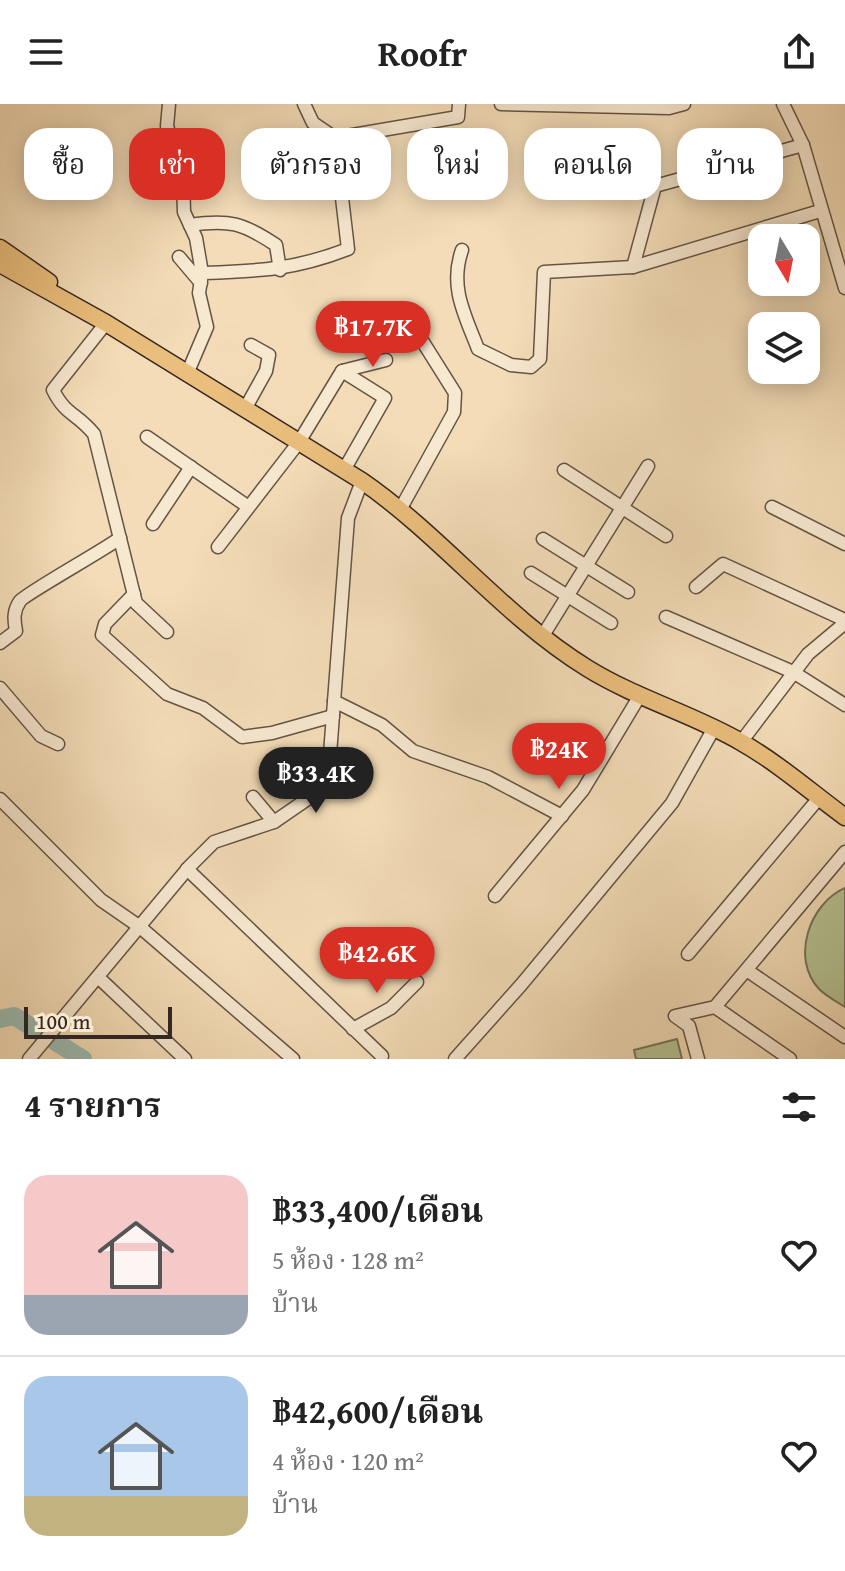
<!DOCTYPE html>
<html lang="th">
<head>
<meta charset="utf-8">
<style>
	:root { --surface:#fff; --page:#f6f6f6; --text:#222; --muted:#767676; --line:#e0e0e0; --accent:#d93025 }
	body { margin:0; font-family:"Gentium Book Plus","Noto Serif Thai",serif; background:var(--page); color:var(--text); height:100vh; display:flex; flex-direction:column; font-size:30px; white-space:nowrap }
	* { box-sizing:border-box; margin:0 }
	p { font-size:26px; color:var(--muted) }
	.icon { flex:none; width:44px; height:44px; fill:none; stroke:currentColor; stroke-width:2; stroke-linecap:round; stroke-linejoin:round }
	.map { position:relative; height:955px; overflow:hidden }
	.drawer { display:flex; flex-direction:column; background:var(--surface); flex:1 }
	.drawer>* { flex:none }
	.guide { position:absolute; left:24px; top:24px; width:798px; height:72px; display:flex; gap:16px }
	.needle { width:52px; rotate:170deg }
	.buttons { position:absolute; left:748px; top:120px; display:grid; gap:16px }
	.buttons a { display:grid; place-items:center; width:72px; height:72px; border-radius:16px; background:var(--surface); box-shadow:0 4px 20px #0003; font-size:40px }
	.scale { position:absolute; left:24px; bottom:20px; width:148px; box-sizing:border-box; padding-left:8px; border:4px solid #352721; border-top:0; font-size:22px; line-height:28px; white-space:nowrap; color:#352721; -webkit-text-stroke:6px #f7e8d0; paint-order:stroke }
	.price { position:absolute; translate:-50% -68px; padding:0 18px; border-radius:28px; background:var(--accent); color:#fff; font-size:26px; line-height:52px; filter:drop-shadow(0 2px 4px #0008) }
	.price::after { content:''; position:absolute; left:50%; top:48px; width:24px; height:18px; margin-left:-12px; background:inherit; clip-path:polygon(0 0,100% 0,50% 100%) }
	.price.on { background:#222; color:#fff }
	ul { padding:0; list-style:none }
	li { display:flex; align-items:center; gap:24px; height:200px; padding:0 24px }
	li+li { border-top:2px solid var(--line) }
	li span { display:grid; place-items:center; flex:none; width:224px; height:160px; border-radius:24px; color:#555 }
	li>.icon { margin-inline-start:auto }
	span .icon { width:96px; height:96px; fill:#fffc; stroke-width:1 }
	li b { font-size:34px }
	h2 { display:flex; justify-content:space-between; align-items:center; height:96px; padding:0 24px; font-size:34px }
	.pill { padding:0 28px; border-radius:24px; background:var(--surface); box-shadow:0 4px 20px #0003; font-size:28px; line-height:72px }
	.pill.on { background:var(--accent); color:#fff }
	header { display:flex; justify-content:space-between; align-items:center; height:104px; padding:0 24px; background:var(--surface); font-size:36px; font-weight:800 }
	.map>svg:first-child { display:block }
	.park { fill:#b5c293; stroke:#75745a; stroke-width:2 }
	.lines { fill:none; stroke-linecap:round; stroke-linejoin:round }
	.river { stroke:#9bbbb2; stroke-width:18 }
	.minor-casing { stroke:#645446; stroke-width:15 }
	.major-casing { stroke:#352721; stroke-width:19 }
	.minor { stroke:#f7e8d0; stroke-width:12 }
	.major { stroke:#eabe7c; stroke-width:16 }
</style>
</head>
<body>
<header><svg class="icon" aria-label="menu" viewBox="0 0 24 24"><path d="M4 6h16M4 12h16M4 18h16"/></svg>Roofr<svg class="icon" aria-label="share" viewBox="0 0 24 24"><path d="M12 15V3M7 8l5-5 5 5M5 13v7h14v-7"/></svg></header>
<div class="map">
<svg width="845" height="955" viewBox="0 0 845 955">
	<rect width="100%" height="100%" fill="#f3dcb7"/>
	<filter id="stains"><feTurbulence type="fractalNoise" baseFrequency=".0025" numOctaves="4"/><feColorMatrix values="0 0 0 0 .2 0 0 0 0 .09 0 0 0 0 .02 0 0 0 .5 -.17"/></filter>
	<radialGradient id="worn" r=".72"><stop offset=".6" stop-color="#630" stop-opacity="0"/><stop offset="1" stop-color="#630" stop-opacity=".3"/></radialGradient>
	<g class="park">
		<path d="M 845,784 L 845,903 C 837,898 826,892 819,885 C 790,854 810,799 845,784 Z"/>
		<polygon points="677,935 682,955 636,955 634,946"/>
	</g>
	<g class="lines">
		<polyline class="river" points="0,915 14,912 83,955"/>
		<g class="minor-casing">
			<g id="minor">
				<polyline points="169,0 167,22 183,74 184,108 196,134 202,169"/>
				<polyline points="501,0 669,4 684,0"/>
				<polyline points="783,0 803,41 845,184"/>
				<polyline points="335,34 458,13 459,0"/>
				<path d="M 190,121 C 229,115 243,119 276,141 L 280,166"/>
				<path d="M 462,146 C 449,183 465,211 478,245 L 511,261 L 531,263 L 540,255 L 544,168 L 633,163 L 820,107"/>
				<polyline points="179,153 201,179"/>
				<polyline points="633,163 655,82 803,41"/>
				<path d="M 106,219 L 53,286 C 66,312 76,308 94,330 L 136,499 L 167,528"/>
				<polyline points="342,267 386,256"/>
				<path d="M 187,270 L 207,223 L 199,189 L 202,169 C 259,167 294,166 348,145 L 335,34 L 313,19 L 304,0"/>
				<polyline points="245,305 266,267 269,251 251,241"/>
				<polyline points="147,333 247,402"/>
				<polyline points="564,366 666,432"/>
				<polyline points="772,403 845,440"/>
				<polyline points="401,404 454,308 455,289 411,219"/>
				<polyline points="153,420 191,363"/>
				<polyline points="543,435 628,488"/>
				<polyline points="218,443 299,338 342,267 385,294 344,366"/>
				<polyline points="531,469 611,519"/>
				<polyline points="696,483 723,460 845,516"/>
				<polyline points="134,490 105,520 102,531 167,590 203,604 242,633 272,629 333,612"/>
				<polyline points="666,513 793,568 845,601"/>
				<polyline points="542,533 648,362"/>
				<path d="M 0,539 L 16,527 C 14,516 13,507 20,497 C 25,490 104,446 120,434"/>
				<polyline points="0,584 41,632 58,640"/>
				<polyline points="334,597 382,621 413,647 488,673 562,712"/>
				<polyline points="741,638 808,550 845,519"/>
				<polyline points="253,693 274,718"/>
				<polyline points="0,695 101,796 140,823 293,955"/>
				<polyline points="187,765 382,952"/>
				<polyline points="495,792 583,686 639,593"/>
				<polyline points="688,850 819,694"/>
				<polyline points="748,867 845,933"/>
				<polyline points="99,874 185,955"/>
				<polyline points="715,903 790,955"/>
				<polyline points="353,925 391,904 417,878"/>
				<polyline points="29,955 189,763 214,738 274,718 306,696 324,675 330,650 348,414 362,377"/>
				<polyline points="455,955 521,881 672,699 713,626"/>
				<polyline points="698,955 689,922 675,912 715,903 845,748"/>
			</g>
		</g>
		<g class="major-casing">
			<g id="major">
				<polyline points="0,144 49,178"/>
				<path d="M 0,160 L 106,219 L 362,377 C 443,433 503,512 587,564 C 637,595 693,610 741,638 C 778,659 811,688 845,713"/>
			</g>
		</g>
		<use href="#minor" class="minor"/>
		<use href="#major" class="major"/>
	</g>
	<rect width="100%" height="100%" filter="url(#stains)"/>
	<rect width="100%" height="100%" fill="url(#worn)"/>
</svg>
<div class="buttons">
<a><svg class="needle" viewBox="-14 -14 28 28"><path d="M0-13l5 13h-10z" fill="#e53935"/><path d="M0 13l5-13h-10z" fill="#767676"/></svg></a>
<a><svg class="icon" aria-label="layers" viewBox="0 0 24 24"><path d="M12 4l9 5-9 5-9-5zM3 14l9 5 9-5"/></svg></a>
</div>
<div class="scale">100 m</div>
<b class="price" style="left:373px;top:265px">฿17.7K</b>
<b class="price" style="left:559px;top:687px">฿24K</b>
<b class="price on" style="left:316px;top:711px">฿33.4K</b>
<b class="price" style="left:377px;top:891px">฿42.6K</b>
<div class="guide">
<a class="pill">ซื้อ</a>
<a class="pill on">เช่า</a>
<a class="pill">ตัวกรอง</a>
<a class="pill">ใหม่</a>
<a class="pill">คอนโด</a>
<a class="pill">บ้าน</a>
</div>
</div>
<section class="drawer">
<h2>4 รายการ<svg class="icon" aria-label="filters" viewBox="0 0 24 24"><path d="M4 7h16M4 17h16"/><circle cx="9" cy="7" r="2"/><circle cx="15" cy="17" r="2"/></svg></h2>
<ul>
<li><span style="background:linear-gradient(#f6c9c9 75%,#9aa5b1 0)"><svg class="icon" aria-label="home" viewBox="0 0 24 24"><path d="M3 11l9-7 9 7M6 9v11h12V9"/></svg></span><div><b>฿33,400/เดือน</b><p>5 ห้อง · 128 m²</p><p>บ้าน</p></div><svg class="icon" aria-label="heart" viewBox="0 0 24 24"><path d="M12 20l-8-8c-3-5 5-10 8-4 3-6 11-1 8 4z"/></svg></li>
<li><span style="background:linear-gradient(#a9c7e8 75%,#c2b280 0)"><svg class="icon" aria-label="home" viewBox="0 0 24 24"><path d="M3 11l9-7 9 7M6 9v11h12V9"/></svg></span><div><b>฿42,600/เดือน</b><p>4 ห้อง · 120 m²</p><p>บ้าน</p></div><svg class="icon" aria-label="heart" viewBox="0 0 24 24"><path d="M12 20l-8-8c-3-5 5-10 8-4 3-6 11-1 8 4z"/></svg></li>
</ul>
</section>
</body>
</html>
